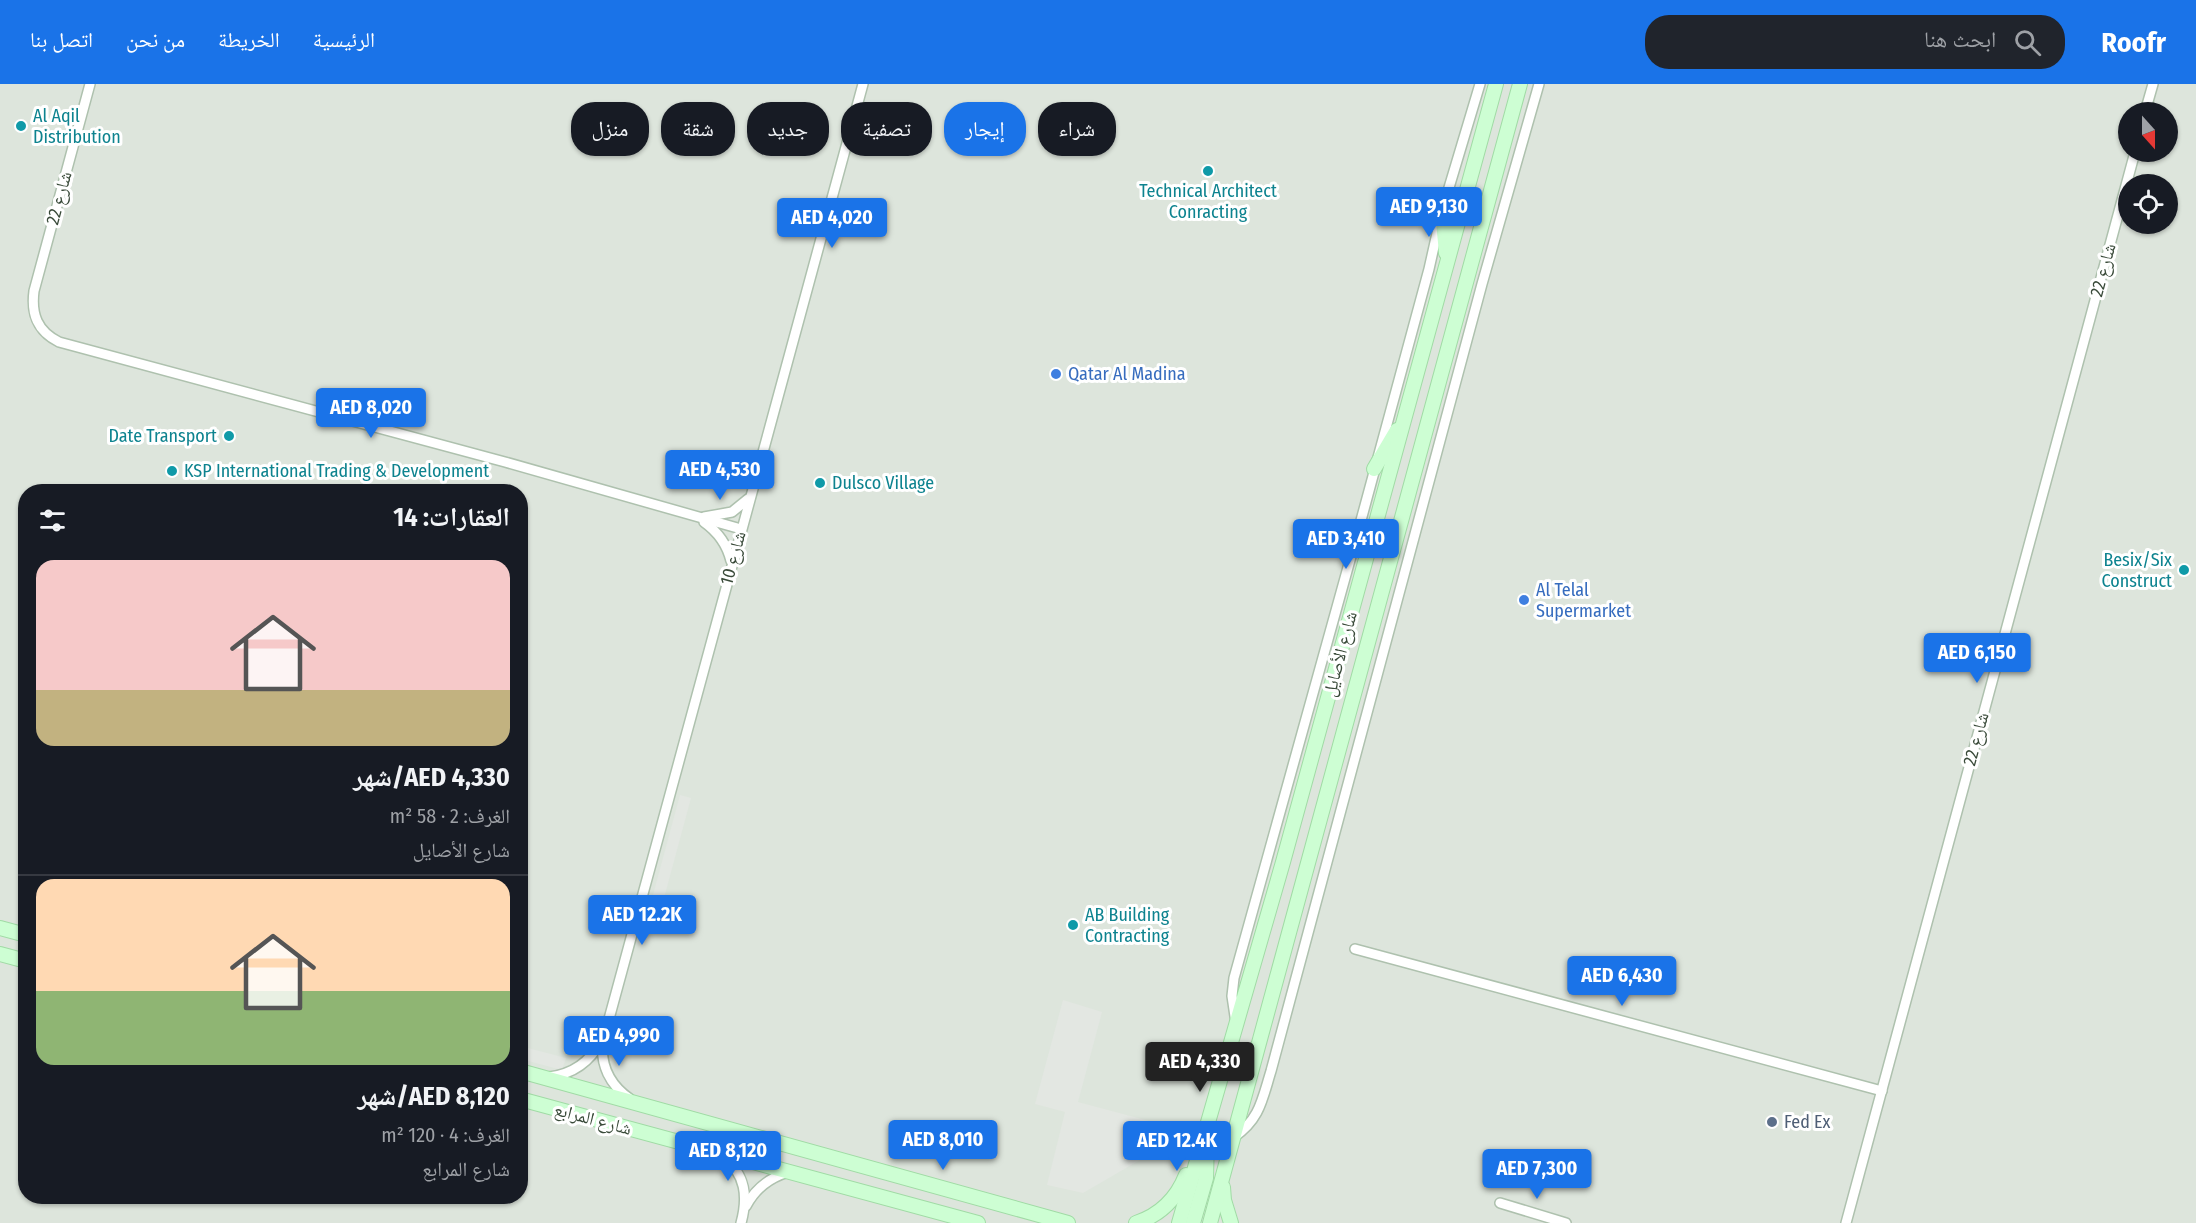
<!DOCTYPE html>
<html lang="ar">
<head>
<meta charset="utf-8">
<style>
	:root { --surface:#171b24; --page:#20242c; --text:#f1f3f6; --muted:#9ea1a6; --line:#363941; --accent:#1a73e8 }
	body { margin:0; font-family:"Fira Sans Condensed","Noto Naskh Arabic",sans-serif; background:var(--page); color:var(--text); direction:rtl; height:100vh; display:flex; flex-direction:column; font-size:22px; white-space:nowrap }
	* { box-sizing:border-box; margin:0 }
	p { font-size:20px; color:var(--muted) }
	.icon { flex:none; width:33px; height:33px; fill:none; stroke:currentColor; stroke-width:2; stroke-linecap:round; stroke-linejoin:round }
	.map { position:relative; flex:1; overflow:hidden; direction:ltr }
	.drawer { position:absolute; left:18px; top:400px; width:510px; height:720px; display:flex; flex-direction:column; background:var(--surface); border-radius:24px; box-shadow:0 2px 4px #0004; direction:rtl }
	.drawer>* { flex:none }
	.banner { position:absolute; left:546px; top:18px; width:570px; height:54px; direction:rtl; display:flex; gap:12px }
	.needle { width:39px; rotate:159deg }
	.fabs { position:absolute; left:2118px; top:18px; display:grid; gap:12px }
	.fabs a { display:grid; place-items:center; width:60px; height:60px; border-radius:50%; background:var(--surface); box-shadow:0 2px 4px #0004; font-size:30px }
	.price { position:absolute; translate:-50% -51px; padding:0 14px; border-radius:6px; background:var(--accent); color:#fff; font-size:20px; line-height:39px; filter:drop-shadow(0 2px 3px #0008) }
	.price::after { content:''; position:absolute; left:50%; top:36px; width:18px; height:14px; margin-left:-9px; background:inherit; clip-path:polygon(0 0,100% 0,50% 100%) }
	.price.on { background:#222; color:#fff }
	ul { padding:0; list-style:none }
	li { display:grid; align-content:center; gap:12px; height:318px; padding:0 18px }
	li+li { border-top:2px solid var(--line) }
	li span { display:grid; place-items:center; height:186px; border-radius:18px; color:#555 }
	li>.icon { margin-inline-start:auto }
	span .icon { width:108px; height:108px; fill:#fffc; stroke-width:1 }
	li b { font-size:26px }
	h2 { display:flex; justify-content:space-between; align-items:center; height:72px; padding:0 18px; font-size:26px }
	.pill { padding:0 21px; border-radius:24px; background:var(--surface); box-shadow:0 2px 4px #0004; font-size:21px; line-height:54px }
	.pill.on { background:var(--accent); color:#fff }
	header { display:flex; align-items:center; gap:36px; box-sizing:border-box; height:84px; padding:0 30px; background:var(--accent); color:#fff }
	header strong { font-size:28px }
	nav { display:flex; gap:33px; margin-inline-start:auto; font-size:21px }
	.search { width:420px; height:54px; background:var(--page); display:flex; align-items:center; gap:15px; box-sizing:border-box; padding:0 21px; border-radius:24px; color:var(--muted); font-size:22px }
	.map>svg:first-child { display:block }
	.industrial { fill:#dde5dc; fill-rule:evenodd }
	.parking { fill:#e3e7e2 }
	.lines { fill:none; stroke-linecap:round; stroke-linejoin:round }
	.minor-casing { stroke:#aec1ae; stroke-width:12 }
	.secondary-casing { stroke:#a0dba5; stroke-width:16 }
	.minor { stroke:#fff; stroke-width:9 }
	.secondary { stroke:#cdfed3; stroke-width:14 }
	.culture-dot { fill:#0f9aa8; stroke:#fff; stroke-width:2 }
	.shop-dot { fill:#3f7fe0; stroke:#fff; stroke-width:2 }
	.service-dot { fill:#5c6f8a; stroke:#fff; stroke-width:2 }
	.labels { text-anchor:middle; stroke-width:6; stroke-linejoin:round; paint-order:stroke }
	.culture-label { font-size:18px; fill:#0d838f; stroke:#fff; text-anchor:start }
	.street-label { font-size:18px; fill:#394a39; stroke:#fff }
	.shop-label { font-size:18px; fill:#366cbe; stroke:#fff; text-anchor:start }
	.service-label { font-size:18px; fill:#4e5e75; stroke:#fff; text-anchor:start }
</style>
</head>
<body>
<header>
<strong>Roofr</strong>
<div class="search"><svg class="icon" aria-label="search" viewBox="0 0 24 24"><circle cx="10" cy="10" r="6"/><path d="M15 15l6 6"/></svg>ابحث هنا</div>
<nav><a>الرئيسية</a><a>الخريطة</a><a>من نحن</a><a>اتصل بنا</a></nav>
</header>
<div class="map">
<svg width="2196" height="1139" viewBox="0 0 2196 1139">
	<rect width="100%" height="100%" fill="#ebf6ec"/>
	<path class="industrial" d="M 0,0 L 2196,0 L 2196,1139 L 0,1139 ZM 2128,28 L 2168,28 L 2168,68 L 2128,68 ZM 2128,100 L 2168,100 L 2168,140 L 2128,140 ZM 26,408 L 520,408 L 520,1113 L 26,1113 Z"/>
	<g class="parking">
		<polygon points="680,711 691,714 664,814 653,811"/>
		<polygon points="1063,916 1102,928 1078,1018 1168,1042 1164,1062 1083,1109 1047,1101 1065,1028 1035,1020"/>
		<polygon points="520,962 566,974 562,986 521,975"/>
	</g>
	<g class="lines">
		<g class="minor-casing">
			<g id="minor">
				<path d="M 90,0 L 34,207 C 31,230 37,247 59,258 L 505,378 L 741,445"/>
				<polyline points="2145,28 2153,0"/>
				<polyline points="704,433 732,428 748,415"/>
				<path d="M 704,438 C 718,448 727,460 731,477"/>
				<polyline points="1355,865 1882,1007"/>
				<polyline points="1236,939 1232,912 1234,894 1360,440 1429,185 1442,127 1480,0"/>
				<path d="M 549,993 C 573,990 590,978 601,957"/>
				<path d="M 630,1015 C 610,1001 600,981 603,957 L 863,0"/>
				<path d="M 1234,1053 C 1260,1035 1262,1016 1271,987 L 1482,200 L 1539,0"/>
				<path d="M 723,1073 C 746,1090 748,1113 741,1139"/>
				<polyline points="1500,1119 1566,1139"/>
				<path d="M 746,1122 C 756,1104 769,1094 788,1088"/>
				<polyline points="1846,1139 2135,68"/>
			</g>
		</g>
		<g class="secondary-casing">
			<g id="secondary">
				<polyline points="1442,127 1446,169"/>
				<polyline points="1374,385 1397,346"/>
				<polyline points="0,844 26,851"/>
				<polyline points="0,870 26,877"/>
				<polyline points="520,987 1068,1139"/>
				<polyline points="520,1015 978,1139"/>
				<polyline points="1223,1103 1224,1116 1231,1139"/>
				<path d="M 1136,1139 C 1160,1131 1177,1114 1186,1091"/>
				<polyline points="1179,1139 1283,778 1496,0"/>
				<polyline points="1193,1139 1206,1094 1207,1056"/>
				<polyline points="1210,1139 1520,0"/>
			</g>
		</g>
		<use href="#minor" class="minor"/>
		<use href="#secondary" class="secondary"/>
	</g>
	<g class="culture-dot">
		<circle cx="21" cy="42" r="6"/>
		<circle cx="1208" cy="87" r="6"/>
		<circle cx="229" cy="352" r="6"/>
		<circle cx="172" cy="387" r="6"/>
		<circle cx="820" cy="399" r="6"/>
		<circle cx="2184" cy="486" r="6"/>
		<circle cx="1073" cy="841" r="6"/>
	</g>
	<g class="shop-dot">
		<circle cx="1056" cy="290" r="6"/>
		<circle cx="1524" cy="516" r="6"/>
	</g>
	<circle class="service-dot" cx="1772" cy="1038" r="6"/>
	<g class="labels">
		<g class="culture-label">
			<text x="33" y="38">Al Aqil<tspan x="33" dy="21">Distribution</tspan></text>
			<text x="1208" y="113" text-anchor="middle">Technical Architect<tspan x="1208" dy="21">Conracting</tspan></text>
			<text x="217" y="358" text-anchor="end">Date Transport</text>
			<text x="184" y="393">KSP International Trading &amp; Development</text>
			<text x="832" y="405">Dulsco Village</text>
			<text x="2172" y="482" text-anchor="end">Besix/Six<tspan x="2172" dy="21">Construct</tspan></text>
			<text x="1085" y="837">AB Building<tspan x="1085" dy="21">Contracting</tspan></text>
		</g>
		<g class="street-label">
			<text transform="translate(59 114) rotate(-75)" y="6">شارع 22</text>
			<text transform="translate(2103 186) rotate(-75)" y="6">شارع 22</text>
			<text transform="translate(733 474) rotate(-75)" y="6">شارع 10</text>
			<text transform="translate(1340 570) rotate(-75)" y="6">شارع الأصايل</text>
			<text transform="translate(1976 655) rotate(-75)" y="6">شارع 22</text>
			<text transform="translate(593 1035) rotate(15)" y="6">شارع المرابع</text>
		</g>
		<g class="shop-label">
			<text x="1068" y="296">Qatar Al Madina</text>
			<text x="1536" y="512">Al Telal<tspan x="1536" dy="21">Supermarket</tspan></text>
		</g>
		<g class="service-label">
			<text x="1784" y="1044">Fed Ex</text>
		</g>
	</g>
</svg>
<div class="fabs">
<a><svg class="needle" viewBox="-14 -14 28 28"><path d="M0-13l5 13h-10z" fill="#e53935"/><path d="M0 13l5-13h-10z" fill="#9ea1a6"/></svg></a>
<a><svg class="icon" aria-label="locate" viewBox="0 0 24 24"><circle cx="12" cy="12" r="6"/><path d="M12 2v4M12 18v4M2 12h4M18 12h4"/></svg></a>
</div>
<b class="price" style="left:1429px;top:154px">AED 9,130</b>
<b class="price" style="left:832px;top:165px">AED 4,020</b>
<b class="price" style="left:371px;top:355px">AED 8,020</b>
<b class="price" style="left:720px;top:417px">AED 4,530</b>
<b class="price" style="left:1346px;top:486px">AED 3,410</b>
<b class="price" style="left:1977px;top:600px">AED 6,150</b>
<b class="price" style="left:642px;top:862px">AED 12.2K</b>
<b class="price" style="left:1622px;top:923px">AED 6,430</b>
<b class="price" style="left:619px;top:983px">AED 4,990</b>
<b class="price on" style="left:1200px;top:1009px">AED 4,330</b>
<b class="price" style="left:943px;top:1087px">AED 8,010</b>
<b class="price" style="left:1177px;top:1088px">AED 12.4K</b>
<b class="price" style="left:728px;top:1098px">AED 8,120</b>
<b class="price" style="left:1537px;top:1116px">AED 7,300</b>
<div class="banner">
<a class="pill">شراء</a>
<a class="pill on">إيجار</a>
<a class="pill">تصفية</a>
<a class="pill">جديد</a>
<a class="pill">شقة</a>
<a class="pill">منزل</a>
</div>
<section class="drawer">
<h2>العقارات: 14<svg class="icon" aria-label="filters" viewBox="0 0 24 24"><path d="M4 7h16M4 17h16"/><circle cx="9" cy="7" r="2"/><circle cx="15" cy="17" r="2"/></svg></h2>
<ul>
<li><span style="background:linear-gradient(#f6c9c9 70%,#c2b280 0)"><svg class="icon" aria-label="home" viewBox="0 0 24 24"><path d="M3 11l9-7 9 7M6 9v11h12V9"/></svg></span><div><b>AED 4,330/شهر</b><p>الغرف: 2 · 58 m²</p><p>شارع الأصايل</p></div></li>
<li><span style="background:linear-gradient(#ffd9b3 60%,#8fb573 0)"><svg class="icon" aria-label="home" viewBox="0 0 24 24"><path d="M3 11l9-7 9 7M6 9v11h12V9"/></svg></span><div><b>AED 8,120/شهر</b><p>الغرف: 4 · 120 m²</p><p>شارع المرابع</p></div></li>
</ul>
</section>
</div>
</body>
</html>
